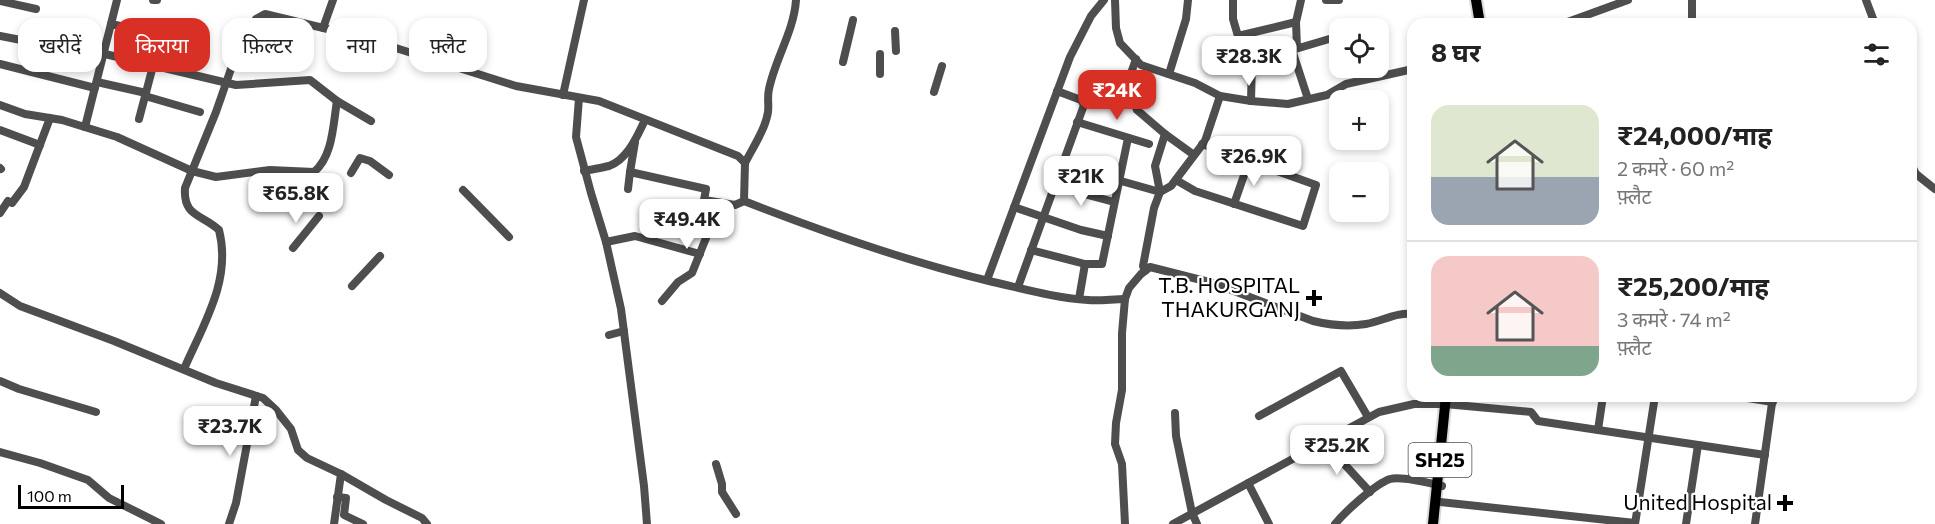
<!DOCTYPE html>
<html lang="hi">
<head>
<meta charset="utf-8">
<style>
	:root { --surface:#fff; --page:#f6f6f6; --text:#222; --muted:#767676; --line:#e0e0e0; --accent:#d93025 }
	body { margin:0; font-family:Commissioner,"Noto Sans Devanagari",sans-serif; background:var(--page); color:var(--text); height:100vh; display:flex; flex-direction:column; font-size:22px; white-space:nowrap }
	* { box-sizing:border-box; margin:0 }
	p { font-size:20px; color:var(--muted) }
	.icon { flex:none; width:33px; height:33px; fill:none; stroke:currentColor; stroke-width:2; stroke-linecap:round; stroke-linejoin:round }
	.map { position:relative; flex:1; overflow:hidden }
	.drawer { position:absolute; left:1407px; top:18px; width:510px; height:384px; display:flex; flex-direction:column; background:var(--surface); border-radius:18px; box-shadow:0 3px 9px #0003 }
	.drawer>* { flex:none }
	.guide { position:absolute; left:18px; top:18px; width:570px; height:54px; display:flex; gap:12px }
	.tools { position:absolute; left:1329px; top:18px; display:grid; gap:12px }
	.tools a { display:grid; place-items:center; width:60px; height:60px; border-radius:12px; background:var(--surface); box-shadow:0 3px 9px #0003; font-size:30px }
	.scale { position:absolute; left:18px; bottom:15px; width:106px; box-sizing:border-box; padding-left:6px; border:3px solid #000; border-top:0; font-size:16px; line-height:21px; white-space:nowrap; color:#000; -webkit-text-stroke:4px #fff; paint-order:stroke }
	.price { position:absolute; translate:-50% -51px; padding:0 14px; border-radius:12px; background:#fff; color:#222; font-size:20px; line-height:39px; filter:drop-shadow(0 2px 3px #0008) }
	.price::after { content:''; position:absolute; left:50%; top:36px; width:18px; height:14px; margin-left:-9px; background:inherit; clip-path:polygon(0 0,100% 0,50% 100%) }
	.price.current { background:var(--accent); color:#fff }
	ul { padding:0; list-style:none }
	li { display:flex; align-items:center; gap:18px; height:150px; padding:0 24px }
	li+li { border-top:2px solid var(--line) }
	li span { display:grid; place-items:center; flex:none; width:168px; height:120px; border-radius:18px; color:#555 }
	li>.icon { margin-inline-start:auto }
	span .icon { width:72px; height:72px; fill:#fffc; stroke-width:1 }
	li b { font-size:26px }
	h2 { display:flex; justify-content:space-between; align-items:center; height:72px; padding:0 24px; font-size:26px }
	.pill { padding:0 21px; border-radius:18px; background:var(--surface); box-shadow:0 3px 9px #0003; font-size:21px; line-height:54px }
	.pill.current { background:var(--accent); color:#fff }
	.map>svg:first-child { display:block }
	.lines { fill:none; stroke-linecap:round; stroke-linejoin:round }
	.major-casing { stroke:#dbdbdb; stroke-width:14 }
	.minor { stroke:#4e4e4e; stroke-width:8 }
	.major { stroke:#000; stroke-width:10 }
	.poi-dot { fill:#000; stroke:#fff; stroke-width:2 }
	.labels { text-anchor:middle; stroke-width:4.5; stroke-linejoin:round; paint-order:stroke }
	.shield { fill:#fff; stroke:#4c4c4c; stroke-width:1.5 }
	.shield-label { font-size:20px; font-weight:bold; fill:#000 }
	.poi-label { font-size:21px; fill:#000; stroke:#fff; text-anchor:end }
</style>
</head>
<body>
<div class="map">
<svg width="1935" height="524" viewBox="0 0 1935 524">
	<rect width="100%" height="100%" fill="#fff"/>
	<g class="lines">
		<g class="major-casing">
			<g id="major">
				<polyline points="1476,0 1480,24"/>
				<polyline points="1433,524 1446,396"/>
			</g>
		</g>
		<g class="minor">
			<polyline points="153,0 157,0"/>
			<polyline points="1115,0 1116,28 1120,43 1141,65 1195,83 1220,96 1251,101 1288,104 1327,95 1346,84 1413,69"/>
			<polyline points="1233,0 1233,19 1238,36 1296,22"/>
			<polyline points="1326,0 1339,0"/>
			<polyline points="1866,0 1875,24"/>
			<polyline points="0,1 36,9"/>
			<polyline points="111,24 152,33"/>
			<polyline points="1562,24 1628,0"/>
			<polyline points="1692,24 1692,0"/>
			<polyline points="323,28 333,0"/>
			<polyline points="895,31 896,51"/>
			<polyline points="1248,34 1252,62 1251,101"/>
			<polyline points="0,36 26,41 33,37 236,85 310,80 337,101 371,121"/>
			<polyline points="1297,48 1296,22 1301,0"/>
			<polyline points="880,54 880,74"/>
			<polyline points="1136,59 1130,76 1131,94 1137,110 1165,134 1194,155"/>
			<polyline points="843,62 853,20"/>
			<polyline points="0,64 95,88"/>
			<polyline points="1169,74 1186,19 1188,0"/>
			<polyline points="97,82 146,93"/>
			<polyline points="934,92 942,66"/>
			<polyline points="563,95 584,0"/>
			<polyline points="145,96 200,112"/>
			<polyline points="579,98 576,137 591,193 606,242 621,309 644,486 647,524"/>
			<polyline points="1308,99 1292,50 1336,37"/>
			<path d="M 0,105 L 25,114 L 62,120 L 117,137 L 192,171 L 216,177 L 270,170 L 314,172 C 333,156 333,125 337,101"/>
			<polyline points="139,119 153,66"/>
			<polyline points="1077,122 1149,144"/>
			<polyline points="85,127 117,0"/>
			<polyline points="0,130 40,145"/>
			<path d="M 745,163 C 753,147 765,130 768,112 C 769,105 767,97 769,89 C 775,59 794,31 796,0"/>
			<polyline points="1911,164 1916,174 1935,189"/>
			<polyline points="0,168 1,169"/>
			<path d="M 584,171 C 593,169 601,168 609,166 C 628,159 637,136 645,120"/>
			<polyline points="630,172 635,142"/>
			<polyline points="1089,172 1160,192"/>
			<polyline points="351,173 360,158 370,161 389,175"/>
			<polyline points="1176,180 1195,191 1303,226 1316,185 1202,144"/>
			<polyline points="1054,186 1114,202"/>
			<polyline points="628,189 630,172 706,189 704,200 735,205 744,201"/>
			<polyline points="463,190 509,237"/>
			<polyline points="1160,192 1155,166 1165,134"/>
			<polyline points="1234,204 1249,161"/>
			<polyline points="1014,207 1081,230 1108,236"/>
			<polyline points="0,213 8,201 12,203 24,187 50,118"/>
			<polyline points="606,242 635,236 700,254"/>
			<polyline points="293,248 319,216"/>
			<polyline points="1031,250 1085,264"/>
			<polyline points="1145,271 1143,266 1154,208 1160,192 1171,186 1205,141 1220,96"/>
			<polyline points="987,280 1070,57 1091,16 1104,0"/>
			<polyline points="352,286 380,256"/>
			<polyline points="1018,287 1084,105 1081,100 1057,91"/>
			<polyline points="0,293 20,306 114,341 216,383 263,398 276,410 291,429 298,450 307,458 341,474 386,500 422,518 427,524"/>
			<polyline points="1079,299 1085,264 1102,264 1128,138"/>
			<polyline points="662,301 678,282 692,273 720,203"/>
			<polyline points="609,335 624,331"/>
			<path d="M 184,369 C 203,325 232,280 219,230 C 202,214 183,217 185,188 L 216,112 L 232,66 L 247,33 L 256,19 L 265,14 L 361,37 L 516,86 L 599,101 L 738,156 L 745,163 L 744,201 C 826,233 908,262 993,282 C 1024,289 1056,298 1088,300 C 1100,301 1113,299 1125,299"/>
			<polyline points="0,381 19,389 96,412"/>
			<polyline points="1735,396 1773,402"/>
			<polyline points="1175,413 1176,436 1192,513 1197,524"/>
			<polyline points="1259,416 1341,371 1368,417"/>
			<polyline points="1598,430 1603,396"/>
			<polyline points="1323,441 1370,492"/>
			<polyline points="0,452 40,463 88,480 109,498 161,524"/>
			<polyline points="716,464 722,484 722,492 736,514"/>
			<polyline points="1248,483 1269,524"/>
			<polyline points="337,497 346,498 344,515 363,524"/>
			<polyline points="1440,502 1635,523"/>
			<polyline points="229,524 236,503 256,396"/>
			<polyline points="334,524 341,474"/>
			<path d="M 1125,524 L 1122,464 L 1115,444 L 1116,423 L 1122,390 L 1122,333 L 1125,299 L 1129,288 L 1141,274 L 1150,267 L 1213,283 L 1313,321 C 1330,325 1348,327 1366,324 C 1383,321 1396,312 1413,314"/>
			<polyline points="1173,524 1379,412 1414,404 1445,404 1531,412 1538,421 1765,455"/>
			<path d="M 1335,524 C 1345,512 1375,484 1390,479 C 1401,476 1430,483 1442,486"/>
			<polyline points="1635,524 1655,396"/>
			<polyline points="1686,524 1698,445"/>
			<polyline points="1755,524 1773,396"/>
		</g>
		<use href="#major" class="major"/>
	</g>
	<g class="poi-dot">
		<path d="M1311 289h6v6h6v6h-6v6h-6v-6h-6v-6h6z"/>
		<path d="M1782 494h6v6h6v6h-6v6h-6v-6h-6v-6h6z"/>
	</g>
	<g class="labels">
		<rect class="shield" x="1408.5" y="443" width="63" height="34" rx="4.5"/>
		<g class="shield-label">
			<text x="1440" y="467">SH25</text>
		</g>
		<g class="poi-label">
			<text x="1300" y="293">T.B. HOSPITAL<tspan x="1300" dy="24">THAKURGANJ</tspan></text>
			<text x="1772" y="510">United Hospital</text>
		</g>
	</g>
</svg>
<div class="tools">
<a><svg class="icon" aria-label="locate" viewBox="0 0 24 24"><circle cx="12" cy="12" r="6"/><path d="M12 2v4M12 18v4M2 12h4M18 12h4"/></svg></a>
<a>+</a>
<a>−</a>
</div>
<div class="scale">100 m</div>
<b class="price" style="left:1249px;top:87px">₹28.3K</b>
<b class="price current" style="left:1117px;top:121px">₹24K</b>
<b class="price" style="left:1254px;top:187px">₹26.9K</b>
<b class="price" style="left:1081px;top:207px">₹21K</b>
<b class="price" style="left:296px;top:224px">₹65.8K</b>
<b class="price" style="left:687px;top:250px">₹49.4K</b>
<b class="price" style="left:230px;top:457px">₹23.7K</b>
<b class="price" style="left:1337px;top:476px">₹25.2K</b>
<div class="guide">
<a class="pill">खरीदें</a>
<a class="pill current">किराया</a>
<a class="pill">फ़िल्टर</a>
<a class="pill">नया</a>
<a class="pill">फ़्लैट</a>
</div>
<section class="drawer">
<h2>8 घर<svg class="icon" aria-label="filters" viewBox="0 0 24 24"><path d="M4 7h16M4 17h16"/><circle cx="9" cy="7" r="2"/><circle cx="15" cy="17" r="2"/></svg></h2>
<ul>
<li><span style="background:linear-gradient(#dfe7d0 60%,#9aa5b1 0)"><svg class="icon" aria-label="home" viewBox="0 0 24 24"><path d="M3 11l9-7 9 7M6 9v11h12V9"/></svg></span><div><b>₹24,000/माह</b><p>2 कमरे · 60 m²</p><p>फ़्लैट</p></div></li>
<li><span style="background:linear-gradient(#f6c9c9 75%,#7fa58c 0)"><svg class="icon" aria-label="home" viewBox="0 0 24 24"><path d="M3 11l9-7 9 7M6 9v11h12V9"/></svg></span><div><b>₹25,200/माह</b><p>3 कमरे · 74 m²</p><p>फ़्लैट</p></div></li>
</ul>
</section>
</div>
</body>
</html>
